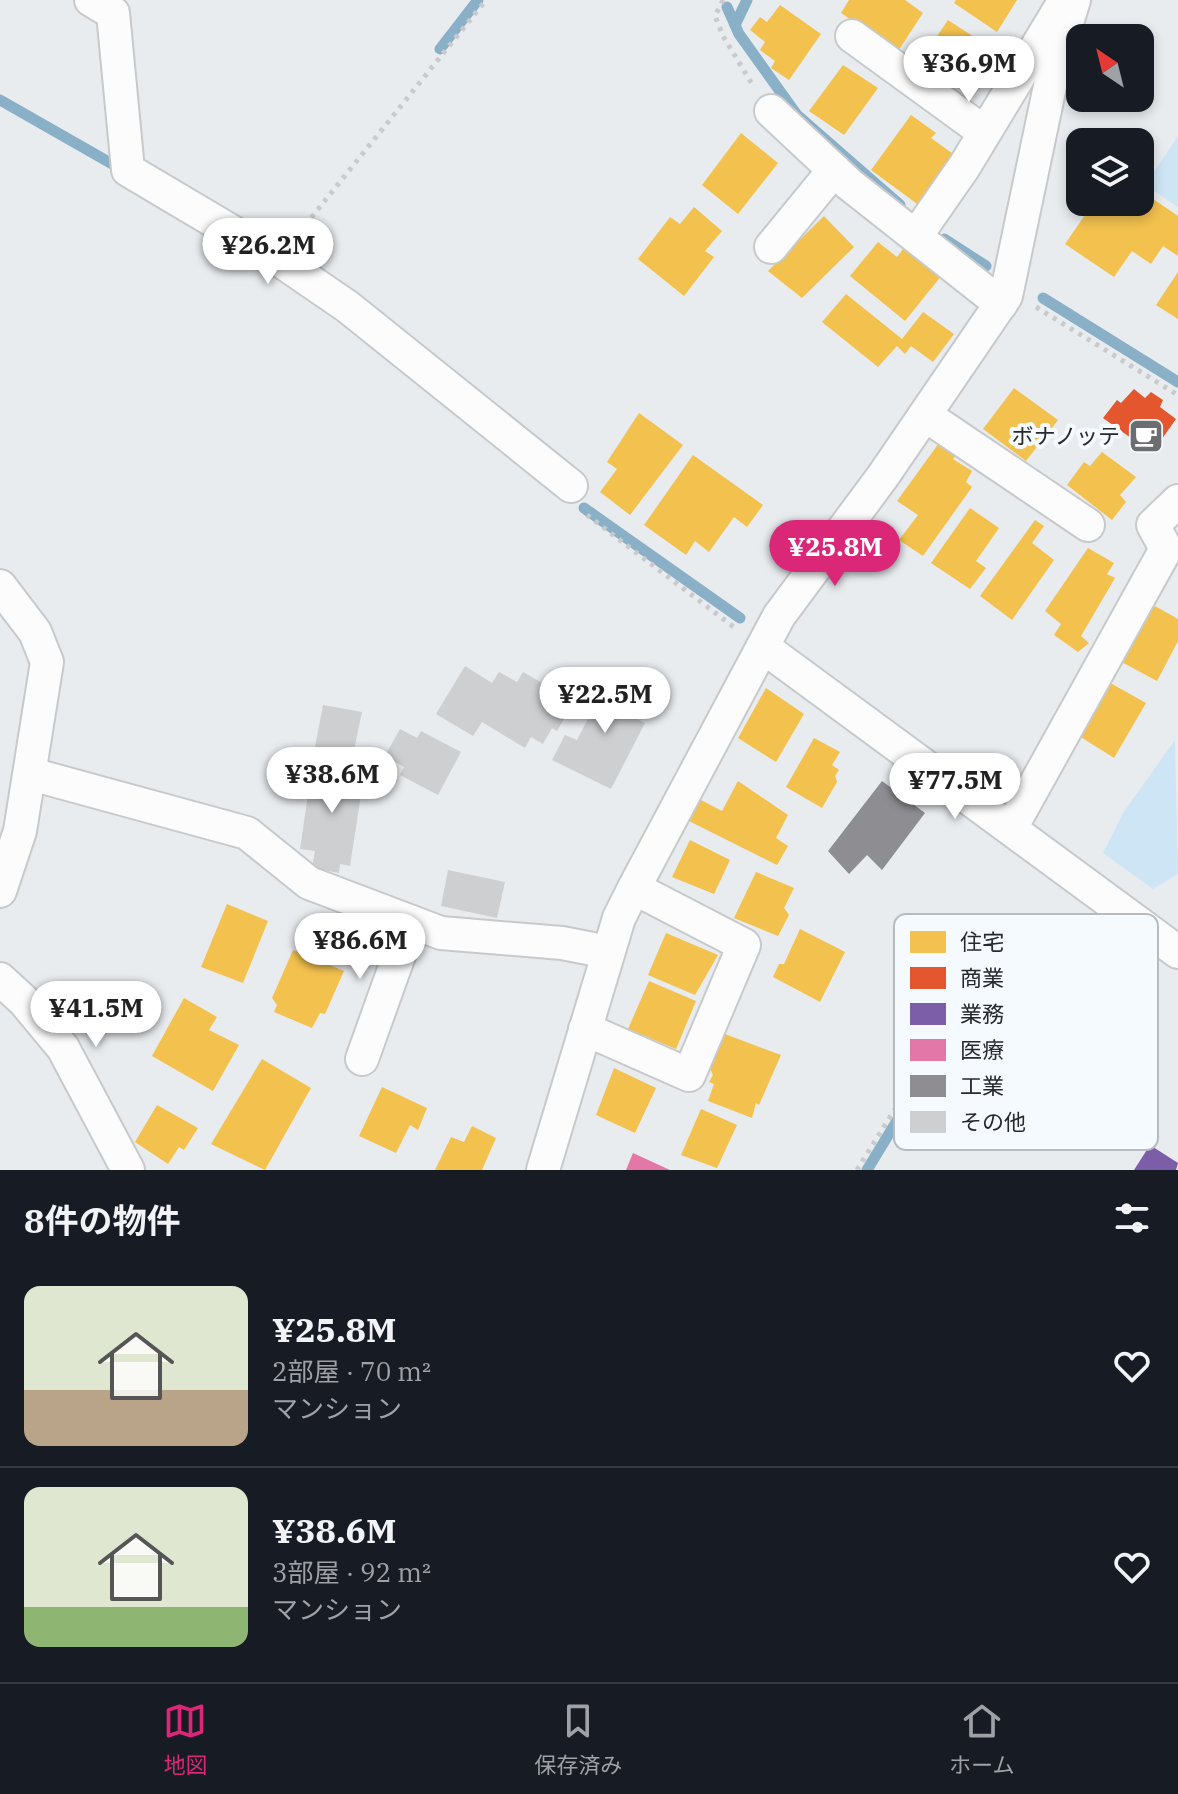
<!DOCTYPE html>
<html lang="ja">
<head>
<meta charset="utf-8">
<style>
	:root { --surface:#171b24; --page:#242831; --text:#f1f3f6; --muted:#9ea1a6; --line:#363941; --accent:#db2777 }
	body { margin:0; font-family:"IBM Plex Serif","Noto Sans JP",serif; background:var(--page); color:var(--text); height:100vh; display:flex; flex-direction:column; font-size:30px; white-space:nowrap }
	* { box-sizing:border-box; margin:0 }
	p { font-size:26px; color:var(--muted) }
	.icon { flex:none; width:44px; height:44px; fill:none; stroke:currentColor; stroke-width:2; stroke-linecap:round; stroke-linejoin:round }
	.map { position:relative; height:1170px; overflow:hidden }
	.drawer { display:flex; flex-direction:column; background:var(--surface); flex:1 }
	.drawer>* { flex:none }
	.needle { width:52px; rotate:325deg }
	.controls { position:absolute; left:1066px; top:24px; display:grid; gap:16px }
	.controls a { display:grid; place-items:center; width:88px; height:88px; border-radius:16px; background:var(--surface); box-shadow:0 4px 12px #0003; font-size:40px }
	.price { position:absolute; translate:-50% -68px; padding:0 18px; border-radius:28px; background:#fff; color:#222; font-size:26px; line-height:52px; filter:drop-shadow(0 2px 4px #0008) }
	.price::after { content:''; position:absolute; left:50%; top:48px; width:24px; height:18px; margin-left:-12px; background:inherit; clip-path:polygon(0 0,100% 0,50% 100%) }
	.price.on { background:var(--accent); color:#fff }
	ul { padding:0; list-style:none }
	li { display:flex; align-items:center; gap:24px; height:200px; padding:0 24px }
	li+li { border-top:2px solid var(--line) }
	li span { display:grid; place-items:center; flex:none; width:224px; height:160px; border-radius:16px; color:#555 }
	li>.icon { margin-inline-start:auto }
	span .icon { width:96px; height:96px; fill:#fffc; stroke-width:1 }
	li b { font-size:34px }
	h2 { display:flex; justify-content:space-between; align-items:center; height:96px; padding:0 24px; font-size:34px }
	.tab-bar { display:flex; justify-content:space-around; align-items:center; height:112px; border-top:2px solid var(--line); background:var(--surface); font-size:22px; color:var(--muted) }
	.tab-bar a { display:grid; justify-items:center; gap:4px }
	.tab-bar .on { color:var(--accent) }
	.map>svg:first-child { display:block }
	.green { fill:#cee5f5 }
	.homes { fill:#f2c14e }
	.shops { fill:#e4572e }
	.offices { fill:#7b5ea7 }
	.health { fill:#e377a8 }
	.industry { fill:#8d8d92 }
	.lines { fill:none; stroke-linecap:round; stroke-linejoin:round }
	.stream { stroke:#8ab0c8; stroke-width:11 }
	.building { fill:#cdcfd1 }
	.street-casing { stroke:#c7c9cb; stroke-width:36 }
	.path { stroke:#cacacc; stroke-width:5; stroke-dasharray:4 6; stroke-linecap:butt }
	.street { stroke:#fcfcfd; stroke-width:32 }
	.labels { text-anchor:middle; stroke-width:8; stroke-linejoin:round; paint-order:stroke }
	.poi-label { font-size:22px; fill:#27292b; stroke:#f4fafe; text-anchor:end }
	.key { fill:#f4fafe; stroke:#b6bbbf; stroke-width:2 }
	.key-label { font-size:22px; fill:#27292b }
</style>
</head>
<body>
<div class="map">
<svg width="1178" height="1170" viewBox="0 0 1178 1170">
	<rect width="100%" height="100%" fill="#e9ecef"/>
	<g class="green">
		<polygon points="1178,136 1178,207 1145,185"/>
		<polygon points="1175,740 1178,874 1153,889 1103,853 1123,813"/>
	</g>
	<g class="homes">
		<polygon points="849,0 905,0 923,13 898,51 841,13"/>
		<polygon points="956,0 1017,0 997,32 954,3"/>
		<polygon points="780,5 821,34 789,80 771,68 775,61 760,50 765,42 750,30 760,17 767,22"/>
		<polygon points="948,20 1000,54 974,92 923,57"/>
		<polygon points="843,65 878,88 844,135 809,111"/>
		<polygon points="911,115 936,133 931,138 956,156 920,206 871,170"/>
		<polygon points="741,133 778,163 738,214 702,185"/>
		<polygon points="1140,190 1178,216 1178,256 1163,246 1151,264 1132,251 1114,277 1065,244 1094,202 1140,202"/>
		<polygon points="694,207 722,231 705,251 714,257 684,296 638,259 670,217 680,224"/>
		<polygon points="824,216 854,247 802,298 768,271"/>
		<polygon points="878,242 897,257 906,245 942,275 905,321 850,276"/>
		<polygon points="1178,272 1178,319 1156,305"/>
		<polygon points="846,294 902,339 923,312 954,334 933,362 911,346 905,354 897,346 878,367 822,322"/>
		<polygon points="1014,388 1058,420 1026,461 983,429"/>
		<polygon points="639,413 683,445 630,515 600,492 617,469 607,462"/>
		<polygon points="939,443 956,455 953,459 972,471 966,482 972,487 923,556 899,540 918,515 897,501"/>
		<polygon points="1102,452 1136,477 1120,495 1126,502 1112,520 1067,485 1084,462 1090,466"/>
		<polygon points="693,455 763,505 747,527 734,517 709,552 695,541 686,555 644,525"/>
		<polygon points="970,508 999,528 976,561 986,568 970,589 931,563"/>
		<polygon points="1035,520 1044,526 1032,543 1054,560 1012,620 980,596"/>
		<polygon points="1088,548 1114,563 1107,574 1115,578 1081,636 1089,643 1078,652 1054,635 1061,624 1045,611"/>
		<polygon points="1146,601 1178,619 1178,641 1157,681 1116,659"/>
		<polygon points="1105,680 1146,703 1114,758 1076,734"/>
		<polygon points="766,688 804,714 776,762 738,738"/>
		<polygon points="814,738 840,752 832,765 839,770 835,776 837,782 822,808 786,787"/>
		<polygon points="738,781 788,815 776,838 788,846 777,865 689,821 701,800 722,811"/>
		<polygon points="690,840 730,860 714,894 672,877"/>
		<polygon points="756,872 794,888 784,908 789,915 778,936 734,918"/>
		<polygon points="227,904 268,921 243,983 201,967"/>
		<polygon points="800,929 845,952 820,1002 773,977 779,964 784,964"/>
		<polygon points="666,933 718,955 695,995 648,975"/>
		<polygon points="293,950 344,971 325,1014 320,1013 312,1028 274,1012 277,1005 272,998"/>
		<polygon points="649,981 696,1001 676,1049 628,1029"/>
		<polygon points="184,998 217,1017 209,1030 239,1045 213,1091 152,1056"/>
		<polygon points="725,1034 781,1055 759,1105 756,1103 752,1118 708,1101 714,1084 709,1082 713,1075 710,1069"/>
		<polygon points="262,1059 311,1088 265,1170 211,1144"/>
		<polygon points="614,1068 656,1088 635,1133 596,1115"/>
		<polygon points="382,1087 427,1108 418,1130 410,1125 396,1153 359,1136"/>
		<polygon points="157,1105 198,1128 184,1150 179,1147 168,1164 135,1142"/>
		<polygon points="701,1109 737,1125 717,1168 681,1155"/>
		<polygon points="472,1126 496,1138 482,1170 435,1170 451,1137 464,1142"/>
	</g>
	<polygon class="shops" points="1134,389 1145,398 1151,392 1163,400 1160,407 1176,419 1152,453 1103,418 1117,400 1121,403"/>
	<polygon class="offices" points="1150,1145 1178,1163 1176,1170 1134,1170"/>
	<polygon class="health" points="633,1153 670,1170 626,1170"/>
	<polygon class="industry" points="882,781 925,813 882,870 867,855 849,874 828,851"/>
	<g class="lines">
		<g class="stream">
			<polyline points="727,7 739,34 797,115 900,205"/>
			<polyline points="735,25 747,0"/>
			<polyline points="440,49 478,0"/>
			<polyline points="0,100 121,169"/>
			<polyline points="944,239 986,266"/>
			<polyline points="1043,298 1178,382"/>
			<polyline points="584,508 740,618"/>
			<polyline points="980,793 984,796 1011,793 1024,779"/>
			<polyline points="867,1170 952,1030 1011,984 1039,972 1090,928"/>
		</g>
	</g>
	<g class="building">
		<polygon points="465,666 492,683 499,672 517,682 523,672 565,696 557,708 567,714 557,731 552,728 543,744 531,737 525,748 482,722 473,736 436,714"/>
		<polygon points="610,676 645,694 633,717 645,723 611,789 552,760 565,735 577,740"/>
		<polygon points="323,705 362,712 353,755 315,747"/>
		<polygon points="400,729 417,738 421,731 461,752 438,795 400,775 404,767 385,756"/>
		<polygon points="313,761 365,769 350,866 340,864 339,873 312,868 315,851 300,849"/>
		<polygon points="448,870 505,882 497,918 441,906"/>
	</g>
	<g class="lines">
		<g class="street-casing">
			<g id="street">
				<polyline points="91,0 113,13 128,170 278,259 348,307 571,486"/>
				<polyline points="852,36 984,132"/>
				<polyline points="771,111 849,184 1001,304"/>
				<polyline points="916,236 964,167 1059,10"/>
				<polyline points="771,247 834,170"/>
				<polyline points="925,415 1088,525"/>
				<polyline points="0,586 35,632 47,662 20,831 0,891"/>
				<polyline points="763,647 1178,952"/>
				<polyline points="31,774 247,833 309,883 441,933 562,943 608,952"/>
				<polyline points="1011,828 1166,549 1153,525 1178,501"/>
				<polyline points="0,979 24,1001 63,1048 128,1170"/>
				<polyline points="585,1029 689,1075 744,945 634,888"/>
				<polyline points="362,1059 411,922"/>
				<polyline points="543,1170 619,918 634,888 779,616 883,476 1006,296 1055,62 1074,0"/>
			</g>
		</g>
		<g class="path">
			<polyline points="723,0 715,16 723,36 752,84"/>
			<polyline points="299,233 486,0"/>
			<polyline points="1036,307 1178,395"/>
			<polyline points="587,515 735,628"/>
			<polyline points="857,1170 946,1027 966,1006 999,983 1034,969 1083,922"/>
		</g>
		<use href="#street" class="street"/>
	</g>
	<defs>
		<g id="cafe-square" transform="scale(1.8)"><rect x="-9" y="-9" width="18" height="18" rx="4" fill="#6b6d70" stroke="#f4fafe"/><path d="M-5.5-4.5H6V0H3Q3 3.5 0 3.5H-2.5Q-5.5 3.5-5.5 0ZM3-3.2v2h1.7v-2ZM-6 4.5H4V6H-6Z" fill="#fff"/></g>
	</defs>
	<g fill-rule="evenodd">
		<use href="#cafe-square" x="1146" y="436"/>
	</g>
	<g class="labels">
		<g class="poi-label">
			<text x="1120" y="444">ボナノッテ</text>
		</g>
	</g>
	<rect x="894" y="914" width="264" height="236" rx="12" class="key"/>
	<rect x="910" y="931" width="36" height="22" fill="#f2c14e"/>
	<rect x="910" y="967" width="36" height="22" fill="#e4572e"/>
	<rect x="910" y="1003" width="36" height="22" fill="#7b5ea7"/>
	<rect x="910" y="1039" width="36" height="22" fill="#e377a8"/>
	<rect x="910" y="1075" width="36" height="22" fill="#8d8d92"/>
	<rect x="910" y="1111" width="36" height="22" fill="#cdcfd1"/>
	<g class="key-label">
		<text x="960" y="950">住宅</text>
		<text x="960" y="986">商業</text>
		<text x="960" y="1022">業務</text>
		<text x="960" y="1058">医療</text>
		<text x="960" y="1094">工業</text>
		<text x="960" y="1130">その他</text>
	</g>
</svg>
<div class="controls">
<a><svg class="needle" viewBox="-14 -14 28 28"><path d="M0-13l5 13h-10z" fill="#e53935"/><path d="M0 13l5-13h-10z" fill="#9ea1a6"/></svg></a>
<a><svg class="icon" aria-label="layers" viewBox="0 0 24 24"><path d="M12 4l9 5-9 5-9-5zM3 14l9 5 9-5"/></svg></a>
</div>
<b class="price" style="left:969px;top:104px">¥36.9M</b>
<b class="price" style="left:268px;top:286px">¥26.2M</b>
<b class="price on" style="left:835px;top:588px">¥25.8M</b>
<b class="price" style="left:605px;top:735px">¥22.5M</b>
<b class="price" style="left:332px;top:815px">¥38.6M</b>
<b class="price" style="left:955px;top:821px">¥77.5M</b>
<b class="price" style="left:360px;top:981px">¥86.6M</b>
<b class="price" style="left:96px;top:1049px">¥41.5M</b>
</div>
<section class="drawer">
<h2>8件の物件<svg class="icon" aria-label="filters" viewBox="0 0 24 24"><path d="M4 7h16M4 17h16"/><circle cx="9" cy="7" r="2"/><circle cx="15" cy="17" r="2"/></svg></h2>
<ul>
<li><span style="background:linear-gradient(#dfe7d0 65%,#b9a48a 0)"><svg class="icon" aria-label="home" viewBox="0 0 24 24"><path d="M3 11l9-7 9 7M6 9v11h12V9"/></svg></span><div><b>¥25.8M</b><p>2部屋 · 70 m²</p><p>マンション</p></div><svg class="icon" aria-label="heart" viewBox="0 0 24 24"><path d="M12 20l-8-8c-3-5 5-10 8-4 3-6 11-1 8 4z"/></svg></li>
<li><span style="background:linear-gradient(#dfe7d0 75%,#8fb573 0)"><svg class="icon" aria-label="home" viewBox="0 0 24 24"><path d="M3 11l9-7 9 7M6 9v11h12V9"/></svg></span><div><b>¥38.6M</b><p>3部屋 · 92 m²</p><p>マンション</p></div><svg class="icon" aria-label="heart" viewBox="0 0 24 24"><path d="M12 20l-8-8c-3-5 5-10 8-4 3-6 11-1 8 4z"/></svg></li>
</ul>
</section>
<nav class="tab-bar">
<a class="on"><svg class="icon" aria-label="map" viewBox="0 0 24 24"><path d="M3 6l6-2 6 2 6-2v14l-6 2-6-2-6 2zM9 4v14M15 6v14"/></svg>地図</a>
<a><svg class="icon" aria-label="saved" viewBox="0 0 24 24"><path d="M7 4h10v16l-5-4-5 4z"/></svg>保存済み</a>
<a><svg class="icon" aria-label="home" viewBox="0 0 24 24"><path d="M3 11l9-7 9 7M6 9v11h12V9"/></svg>ホーム</a>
</nav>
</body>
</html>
